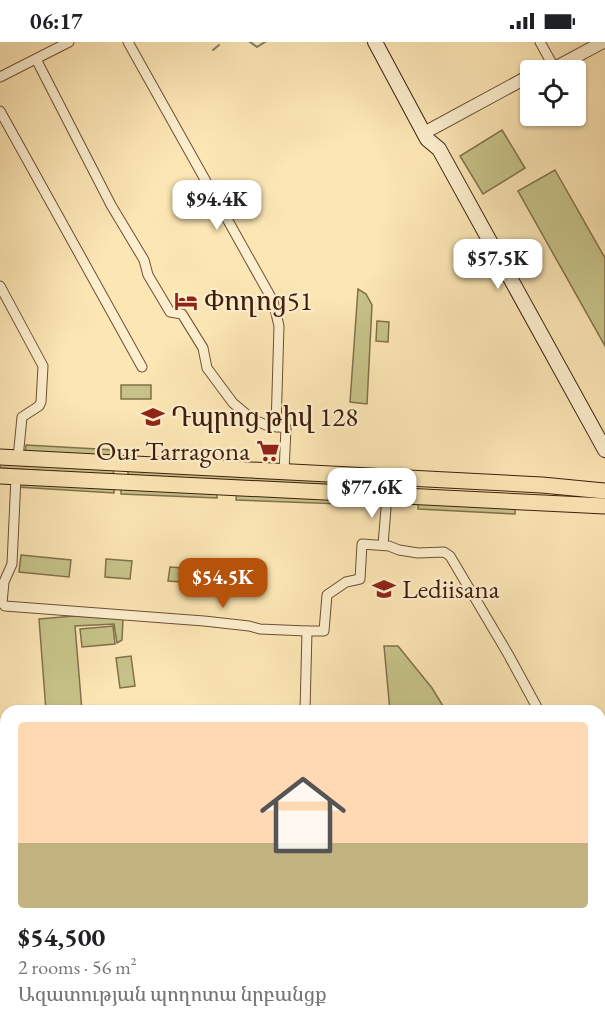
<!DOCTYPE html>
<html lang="en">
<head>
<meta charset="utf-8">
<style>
	:root { --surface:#fff; --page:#f2f2f2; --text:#202124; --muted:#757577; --accent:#b45309 }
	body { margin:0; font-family:"EB Garamond","Noto Serif Armenian",serif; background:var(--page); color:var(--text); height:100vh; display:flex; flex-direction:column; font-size:22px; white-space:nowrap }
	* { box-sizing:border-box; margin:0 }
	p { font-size:20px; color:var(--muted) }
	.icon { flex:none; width:33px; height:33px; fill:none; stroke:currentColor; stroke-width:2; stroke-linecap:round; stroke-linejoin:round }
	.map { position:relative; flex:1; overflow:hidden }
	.side { position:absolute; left:0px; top:663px; width:606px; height:330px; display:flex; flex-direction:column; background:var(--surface); border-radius:18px 18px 0 0; box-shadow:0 2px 4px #0004 }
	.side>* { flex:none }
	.controls { position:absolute; left:520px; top:18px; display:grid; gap:12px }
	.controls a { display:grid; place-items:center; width:66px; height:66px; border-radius:6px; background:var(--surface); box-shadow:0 2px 4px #0004; font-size:30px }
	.price { position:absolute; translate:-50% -51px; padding:0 14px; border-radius:12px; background:#fff; color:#222; font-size:20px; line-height:39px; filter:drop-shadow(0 2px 3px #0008) }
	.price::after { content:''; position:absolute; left:50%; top:36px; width:18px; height:14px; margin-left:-9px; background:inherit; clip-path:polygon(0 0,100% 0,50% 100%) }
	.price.selected { background:var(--accent); color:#fff }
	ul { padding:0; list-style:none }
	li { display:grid; align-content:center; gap:12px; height:318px; padding:0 18px }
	li span { display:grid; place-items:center; height:186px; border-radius:6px; color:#555 }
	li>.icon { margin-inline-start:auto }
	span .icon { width:108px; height:108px; fill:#fffc; stroke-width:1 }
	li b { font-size:26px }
	.status { display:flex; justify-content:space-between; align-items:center; height:42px; padding:0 30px; background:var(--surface); direction:ltr }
	.status svg { height:16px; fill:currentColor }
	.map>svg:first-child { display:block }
	.green { fill:#c6c388; stroke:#82704a; stroke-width:1.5 }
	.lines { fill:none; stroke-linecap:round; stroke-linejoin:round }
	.stream { stroke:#787e6b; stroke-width:2 }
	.minor-casing { stroke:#6e4e36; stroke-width:11 }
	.tertiary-casing { stroke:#6e4e36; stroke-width:14 }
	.secondary-casing { stroke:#3e1c0c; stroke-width:16 }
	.primary-casing { stroke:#3e1c0c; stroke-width:17 }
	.minor { stroke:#fdefce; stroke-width:9 }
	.tertiary { stroke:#fdefce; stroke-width:12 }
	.secondary { stroke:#fdefce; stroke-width:14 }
	.primary { stroke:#fce6b4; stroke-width:15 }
	.labels { text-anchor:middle; stroke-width:4.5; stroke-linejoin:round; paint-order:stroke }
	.poi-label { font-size:27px; fill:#3e1c0c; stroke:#fdefce; text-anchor:start }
</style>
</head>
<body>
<div class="status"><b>06:17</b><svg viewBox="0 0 49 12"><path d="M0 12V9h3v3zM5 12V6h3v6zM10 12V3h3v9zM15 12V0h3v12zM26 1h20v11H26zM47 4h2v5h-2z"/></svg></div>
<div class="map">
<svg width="605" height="993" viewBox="0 0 605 993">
	<rect width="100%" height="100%" fill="#fce6b4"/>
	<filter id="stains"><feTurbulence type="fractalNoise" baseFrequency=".00333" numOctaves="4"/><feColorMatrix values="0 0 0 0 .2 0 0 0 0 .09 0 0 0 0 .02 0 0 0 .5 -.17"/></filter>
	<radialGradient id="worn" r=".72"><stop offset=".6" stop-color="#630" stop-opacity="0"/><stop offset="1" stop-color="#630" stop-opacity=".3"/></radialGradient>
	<g class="green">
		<polygon points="502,88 525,126 483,152 460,114"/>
		<polygon points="555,128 605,216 605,304 518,149"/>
		<polygon points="358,247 366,252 372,263 367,362 350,360"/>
		<polygon points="377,279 389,280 388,300 376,299"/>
		<rect x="121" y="343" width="30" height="14"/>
		<polygon points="26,403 115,408 115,415 25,410"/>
		<polygon points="0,420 114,427 113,433 0,426"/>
		<polygon points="128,427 362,440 373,442 373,445 128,433"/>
		<polygon points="17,437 114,443 114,451 17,445"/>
		<polygon points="121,444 217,449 217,456 121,452"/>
		<polygon points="237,448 342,453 342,462 236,458"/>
		<polygon points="418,458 515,464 515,472 418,467"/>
		<polygon points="21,513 71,518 69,535 19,530"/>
		<polygon points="106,517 132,519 130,537 105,535"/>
		<polygon points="170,525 208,528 206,542 168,539"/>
		<polygon points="74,574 123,577 122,598 117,601 114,582 75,584 82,669 46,669 39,577"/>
		<polygon points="113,584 115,602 82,605 80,587"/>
		<polygon points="384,604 398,604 432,646 446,669 390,669"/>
		<polygon points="131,614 135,644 120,646 116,616"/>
		<polygon points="103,987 188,987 189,993 103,993"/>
	</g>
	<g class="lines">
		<g class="stream">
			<polyline points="250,0 257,5 265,0"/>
			<polyline points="213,8 219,3"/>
		</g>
		<g class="minor-casing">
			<g id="minor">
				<polyline points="128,0 273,259 279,284 276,385"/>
				<polyline points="540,0 555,27"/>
				<polyline points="36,17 111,163 144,218 148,233 170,270 182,272 203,306 207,326 233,361 252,377 266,383 286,386 284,430"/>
				<polyline points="0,35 69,0"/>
				<polyline points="0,69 142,325"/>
				<polyline points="0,244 43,324 41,360 39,364 22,375 18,416"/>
				<polyline points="16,435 12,522 4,540 2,561 5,564 204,579 249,584 260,587 307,589"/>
				<polyline points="383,503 387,454"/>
				<polyline points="305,669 307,589 324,589 327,553 346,540 360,537 362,502 389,504 399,508 418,511 444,510 450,514 508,612 539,669"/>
				<polyline points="0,780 6,781"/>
				<polyline points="600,891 605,916"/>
				<polyline points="99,987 100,993"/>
				<polyline points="194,987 194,993"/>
				<polyline points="339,987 339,993"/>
				<polyline points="469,987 470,993"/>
				<polyline points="542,987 546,993"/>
				<polyline points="259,993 307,987"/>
				<polyline points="556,993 605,988"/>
			</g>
		</g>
		<g class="tertiary-casing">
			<g id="tertiary">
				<polyline points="551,28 603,0"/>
				<polyline points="424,91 531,33"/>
			</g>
		</g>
		<g class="secondary-casing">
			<polyline id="secondary" points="375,0 427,97 439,107 605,408"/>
		</g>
		<g class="primary-casing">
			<g id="primary">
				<polyline points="0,415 542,443 605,449"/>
				<polyline points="0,434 605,464"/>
			</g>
		</g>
		<use href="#minor" class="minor"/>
		<use href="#tertiary" class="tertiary"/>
		<use href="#secondary" class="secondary"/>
		<use href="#primary" class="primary"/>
	</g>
	<defs>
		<g id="hotel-bare" transform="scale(1.8)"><path d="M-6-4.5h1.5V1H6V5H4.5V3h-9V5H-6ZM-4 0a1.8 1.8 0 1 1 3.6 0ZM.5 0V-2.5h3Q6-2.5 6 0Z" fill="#8f2418" stroke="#fdefce" stroke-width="2.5" paint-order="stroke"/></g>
		<g id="school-bare" transform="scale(1.8)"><path d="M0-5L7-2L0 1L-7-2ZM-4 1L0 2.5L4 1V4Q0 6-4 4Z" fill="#8f2418" stroke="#fdefce" stroke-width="2.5" paint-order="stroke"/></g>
		<g id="supermarket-bare" transform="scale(1.8)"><path d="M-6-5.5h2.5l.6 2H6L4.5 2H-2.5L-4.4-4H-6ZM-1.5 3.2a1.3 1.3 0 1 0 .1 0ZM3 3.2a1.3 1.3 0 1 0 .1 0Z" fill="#8f2418" stroke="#fdefce" stroke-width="2.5" paint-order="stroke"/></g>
	</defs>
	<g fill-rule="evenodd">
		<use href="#hotel-bare" x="186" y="259"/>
		<use href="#school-bare" x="153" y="375"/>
		<use href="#supermarket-bare" x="268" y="409"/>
		<use href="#school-bare" x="384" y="547"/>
	</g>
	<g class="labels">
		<g class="poi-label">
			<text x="204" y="268">Փողոց51</text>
			<text x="171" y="384">Դպրոց թիվ 128</text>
			<text x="250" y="418" text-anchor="end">Our Tarragona</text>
			<text x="402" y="556">Lediisana</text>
		</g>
	</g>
	<rect width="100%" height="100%" filter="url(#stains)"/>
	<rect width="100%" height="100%" fill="url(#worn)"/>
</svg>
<div class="controls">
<a><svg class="icon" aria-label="locate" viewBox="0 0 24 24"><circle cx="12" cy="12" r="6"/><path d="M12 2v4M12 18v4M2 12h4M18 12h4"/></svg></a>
</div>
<b class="price" style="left:217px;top:189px">$94.4K</b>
<b class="price" style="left:498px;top:248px">$57.5K</b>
<b class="price" style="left:372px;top:477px">$77.6K</b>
<b class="price selected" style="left:223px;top:567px">$54.5K</b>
<section class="side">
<ul>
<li><span style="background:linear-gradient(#ffd9b3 65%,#c2b280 0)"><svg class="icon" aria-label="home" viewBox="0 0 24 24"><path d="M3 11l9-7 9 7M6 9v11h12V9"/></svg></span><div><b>$54,500</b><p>2 rooms · 56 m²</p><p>Ազատության պողոտա նրբանցք</p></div></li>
</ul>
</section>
</div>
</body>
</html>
